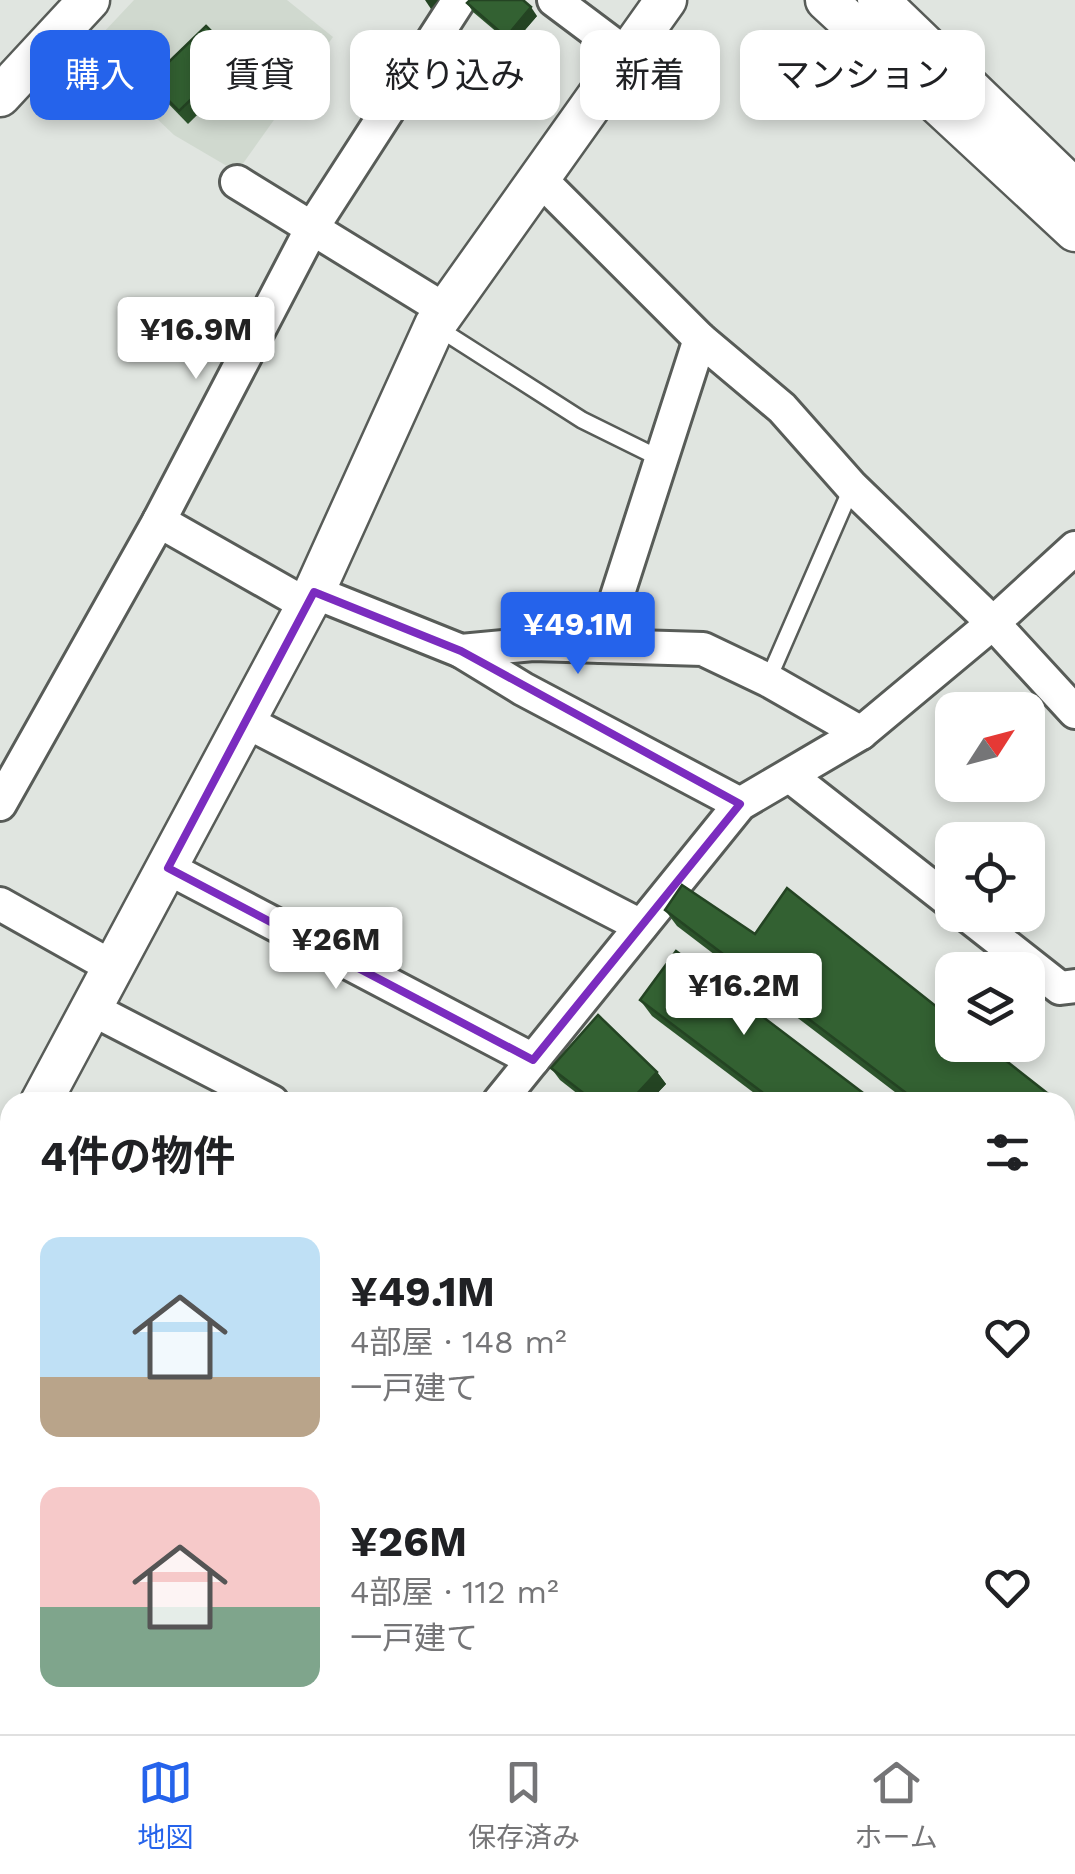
<!DOCTYPE html>
<html lang="ja">
<head>
<meta charset="utf-8">
<style>
	:root { --surface:#fff; --page:#f6f6f6; --text:#202124; --muted:#757577; --line:#e0e0e0; --accent:#2563eb }
	body { margin:0; font-family:"Work Sans","Noto Sans JP",sans-serif; background:var(--page); color:var(--text); height:100vh; display:flex; flex-direction:column; font-size:38px; white-space:nowrap }
	* { box-sizing:border-box; margin:0 }
	p { font-size:32px; color:var(--muted) }
	.icon { flex:none; width:55px; height:55px; fill:none; stroke:currentColor; stroke-width:2; stroke-linecap:round; stroke-linejoin:round }
	.map { position:relative; flex:1; overflow:hidden }
	.drawer { position:absolute; left:0px; top:1092px; width:1075px; height:642px; display:flex; flex-direction:column; background:var(--surface); border-radius:30px 30px 0 0; box-shadow:0 5px 15px #0003 }
	.drawer>* { flex:none }
	.top-card { position:absolute; left:30px; top:30px; width:1015px; height:90px; display:flex; gap:20px }
	.needle { width:65px; rotate:54deg }
	.fabs { position:absolute; left:935px; top:692px; display:grid; gap:20px }
	.fabs a { display:grid; place-items:center; width:110px; height:110px; border-radius:20px; background:var(--surface); box-shadow:0 5px 15px #0003; font-size:50px }
	.price { position:absolute; translate:-50% -85px; padding:0 22px; border-radius:10px; background:#fff; color:#222; font-size:32px; line-height:65px; filter:drop-shadow(0 2px 5px #0008) }
	.price::after { content:''; position:absolute; left:50%; top:60px; width:30px; height:22px; margin-left:-15px; background:inherit; clip-path:polygon(0 0,100% 0,50% 100%) }
	.price.current { background:var(--accent); color:#fff }
	ul { padding:0; list-style:none }
	li { display:flex; align-items:center; gap:30px; height:250px; padding:0 40px }
	li span { display:grid; place-items:center; flex:none; width:280px; height:200px; border-radius:20px; color:#555 }
	li>.icon { margin-inline-start:auto }
	span .icon { width:120px; height:120px; fill:#fffc; stroke-width:1 }
	li b { font-size:42px }
	h2 { display:flex; justify-content:space-between; align-items:center; height:120px; padding:0 40px; font-size:42px }
	.chip { padding:0 35px; border-radius:20px; background:var(--surface); box-shadow:0 5px 15px #0003; font-size:35px; line-height:90px }
	.chip.current { background:var(--accent); color:#fff }
	.tab-bar { display:flex; justify-content:space-around; align-items:center; height:140px; border-top:2px solid var(--line); background:var(--surface); font-size:28px; color:var(--muted) }
	.tab-bar a { display:grid; justify-items:center; gap:5px }
	.tab-bar .current { color:var(--accent) }
	.map>svg:first-child { display:block }
	.built { fill:#d0d9cf }
	.lines { fill:none; stroke-linecap:round; stroke-linejoin:round }
	.river { stroke:#c0c8fb; stroke-width:50 }
	.service-casing { stroke:#585c58; stroke-width:20 }
	.minor-casing { stroke:#585c58; stroke-width:38 }
	.tertiary-casing { stroke:#585c58; stroke-width:45 }
	.path { stroke:#8b8f8b; stroke-width:5; stroke-dasharray:10 5; stroke-linecap:butt }
	.service { stroke:#fff; stroke-width:15 }
	.minor { stroke:#fff; stroke-width:32 }
	.tertiary { stroke:#fff; stroke-width:40 }
	.wall { fill:#2c532b }
	.shaded-wall { fill:#244423 }
	.building { fill:#336132; stroke:#244423; stroke-width:2.5 }
	.marked { fill:none; stroke:#7b2cbf; stroke-width:8; stroke-linejoin:round }
</style>
</head>
<body>
<div class="map">
<svg width="1075" height="1734" viewBox="0 0 1075 1734">
	<rect width="100%" height="100%" fill="#e0e5e0"/>
	<polygon class="built" points="134,0 287,0 333,37 237,172 174,135 86,51"/>
	<g class="lines">
		<g class="river">
			<polyline points="1065,1703 1075,1698"/>
			<polyline points="1005,1734 1023,1725"/>
		</g>
		<g class="service-casing">
			<g id="service">
				<polyline points="438,328 582,420 661,459"/>
				<polyline points="768,680 852,487"/>
			</g>
		</g>
		<g class="minor-casing">
			<g id="minor">
				<polyline points="554,0 626,54"/>
				<polyline points="540,179 700,339 782,408 852,487 993,623 1075,712"/>
				<polyline points="237,182 445,310"/>
				<polyline points="159,521 307,605"/>
				<polyline points="314,592 461,651 533,644 703,649 768,680 861,733"/>
				<polyline points="601,646 700,339"/>
				<polyline points="461,651 523,689 740,804"/>
				<polyline points="245,721 641,926"/>
				<polyline points="790,776 952,903"/>
				<polyline points="0,804 159,521 312,228 459,0"/>
				<polyline points="168,868 533,1060"/>
				<polyline points="0,904 114,968"/>
				<polyline points="967,915 1060,988 1075,986"/>
				<polyline points="92,1009 272,1102"/>
				<polyline points="499,1102 740,804 861,733 993,623 1075,548"/>
				<polyline points="1065,1173 1075,1165"/>
				<polyline points="0,1293 10,1298"/>
				<polyline points="0,1433 10,1441"/>
				<polyline points="0,1659 10,1666"/>
				<polyline points="86,1725 97,1734"/>
				<polyline points="352,1725 363,1734"/>
				<polyline points="630,1725 642,1734"/>
				<polyline points="827,1725 832,1734"/>
				<polyline points="24,1734 31,1725"/>
				<polyline points="202,1734 210,1725"/>
			</g>
		</g>
		<g class="tertiary-casing">
			<g id="tertiary">
				<polyline points="826,0 1075,231"/>
				<polyline points="878,0 1075,190"/>
				<polyline points="0,96 89,0"/>
				<polyline points="41,1102 314,592 435,325 666,0"/>
				<polyline points="0,1179 10,1160"/>
			</g>
		</g>
		<g class="path">
			<polyline points="1065,1677 1075,1672"/>
			<polyline points="867,1725 873,1734"/>
			<polyline points="953,1734 971,1725"/>
			<polyline points="1064,1734 1075,1728"/>
		</g>
		<use href="#service" class="service"/>
		<use href="#minor" class="minor"/>
		<use href="#tertiary" class="tertiary"/>
	</g>
	<g class="wall">
		<polygon points="467,3 537,16 512,45 473,12"/>
		<polygon points="236,56 245,68 188,124 158,93 149,81"/>
		<polygon points="665,910 755,934 1053,1102 908,1102 677,926"/>
		<polygon points="640,1000 875,1102 766,1102 652,1016"/>
		<polygon points="551,1068 657,1072 666,1084 649,1102 588,1102 560,1080"/>
	</g>
	<g class="shaded-wall">
		<polygon points="425,0 438,0 431,9"/>
		<polygon points="531,7 537,16 512,45 506,37"/>
		<polygon points="657,1072 666,1084 649,1102 636,1102 633,1098"/>
		<polygon points="1047,1093 1053,1102 1039,1102"/>
	</g>
	<g class="building">
		<polygon points="470,0 523,0 531,7 506,37 467,3"/>
		<polygon points="206,26 236,56 179,111 149,81"/>
		<polygon points="682,885 755,934 787,888 952,1019 952,1045 986,1045 1047,1093 1039,1102 918,1102 665,910"/>
		<polygon points="676,951 875,1102 775,1102 640,1000"/>
		<polygon points="598,1015 657,1072 633,1098 638,1102 595,1102 551,1068"/>
	</g>
	<path class="marked" d="M 314,592 L 461,651 L 740,804 L 533,1060 L 168,868 Z"/>
</svg>
<div class="fabs">
<a><svg class="needle" viewBox="-14 -14 28 28"><path d="M0-13l5 13h-10z" fill="#e53935"/><path d="M0 13l5-13h-10z" fill="#757577"/></svg></a>
<a><svg class="icon" aria-label="locate" viewBox="0 0 24 24"><circle cx="12" cy="12" r="6"/><path d="M12 2v4M12 18v4M2 12h4M18 12h4"/></svg></a>
<a><svg class="icon" aria-label="layers" viewBox="0 0 24 24"><path d="M12 4l9 5-9 5-9-5zM3 14l9 5 9-5"/></svg></a>
</div>
<b class="price" style="left:196px;top:382px">¥16.9M</b>
<b class="price current" style="left:578px;top:677px">¥49.1M</b>
<b class="price" style="left:336px;top:992px">¥26M</b>
<b class="price" style="left:744px;top:1038px">¥16.2M</b>
<div class="top-card">
<a class="chip current">購入</a>
<a class="chip">賃貸</a>
<a class="chip">絞り込み</a>
<a class="chip">新着</a>
<a class="chip">マンション</a>
</div>
<section class="drawer">
<h2>4件の物件<svg class="icon" aria-label="filters" viewBox="0 0 24 24"><path d="M4 7h16M4 17h16"/><circle cx="9" cy="7" r="2"/><circle cx="15" cy="17" r="2"/></svg></h2>
<ul>
<li><span style="background:linear-gradient(#bfe0f5 70%,#b9a48a 0)"><svg class="icon" aria-label="home" viewBox="0 0 24 24"><path d="M3 11l9-7 9 7M6 9v11h12V9"/></svg></span><div><b>¥49.1M</b><p>4部屋 · 148 m²</p><p>一戸建て</p></div><svg class="icon" aria-label="heart" viewBox="0 0 24 24"><path d="M12 20l-8-8c-3-5 5-10 8-4 3-6 11-1 8 4z"/></svg></li>
<li><span style="background:linear-gradient(#f6c9c9 60%,#7fa58c 0)"><svg class="icon" aria-label="home" viewBox="0 0 24 24"><path d="M3 11l9-7 9 7M6 9v11h12V9"/></svg></span><div><b>¥26M</b><p>4部屋 · 112 m²</p><p>一戸建て</p></div><svg class="icon" aria-label="heart" viewBox="0 0 24 24"><path d="M12 20l-8-8c-3-5 5-10 8-4 3-6 11-1 8 4z"/></svg></li>
</ul>
</section>
</div>
<nav class="tab-bar">
<a class="current"><svg class="icon" aria-label="map" viewBox="0 0 24 24"><path d="M3 6l6-2 6 2 6-2v14l-6 2-6-2-6 2zM9 4v14M15 6v14"/></svg>地図</a>
<a><svg class="icon" aria-label="saved" viewBox="0 0 24 24"><path d="M7 4h10v16l-5-4-5 4z"/></svg>保存済み</a>
<a><svg class="icon" aria-label="home" viewBox="0 0 24 24"><path d="M3 11l9-7 9 7M6 9v11h12V9"/></svg>ホーム</a>
</nav>
</body>
</html>
